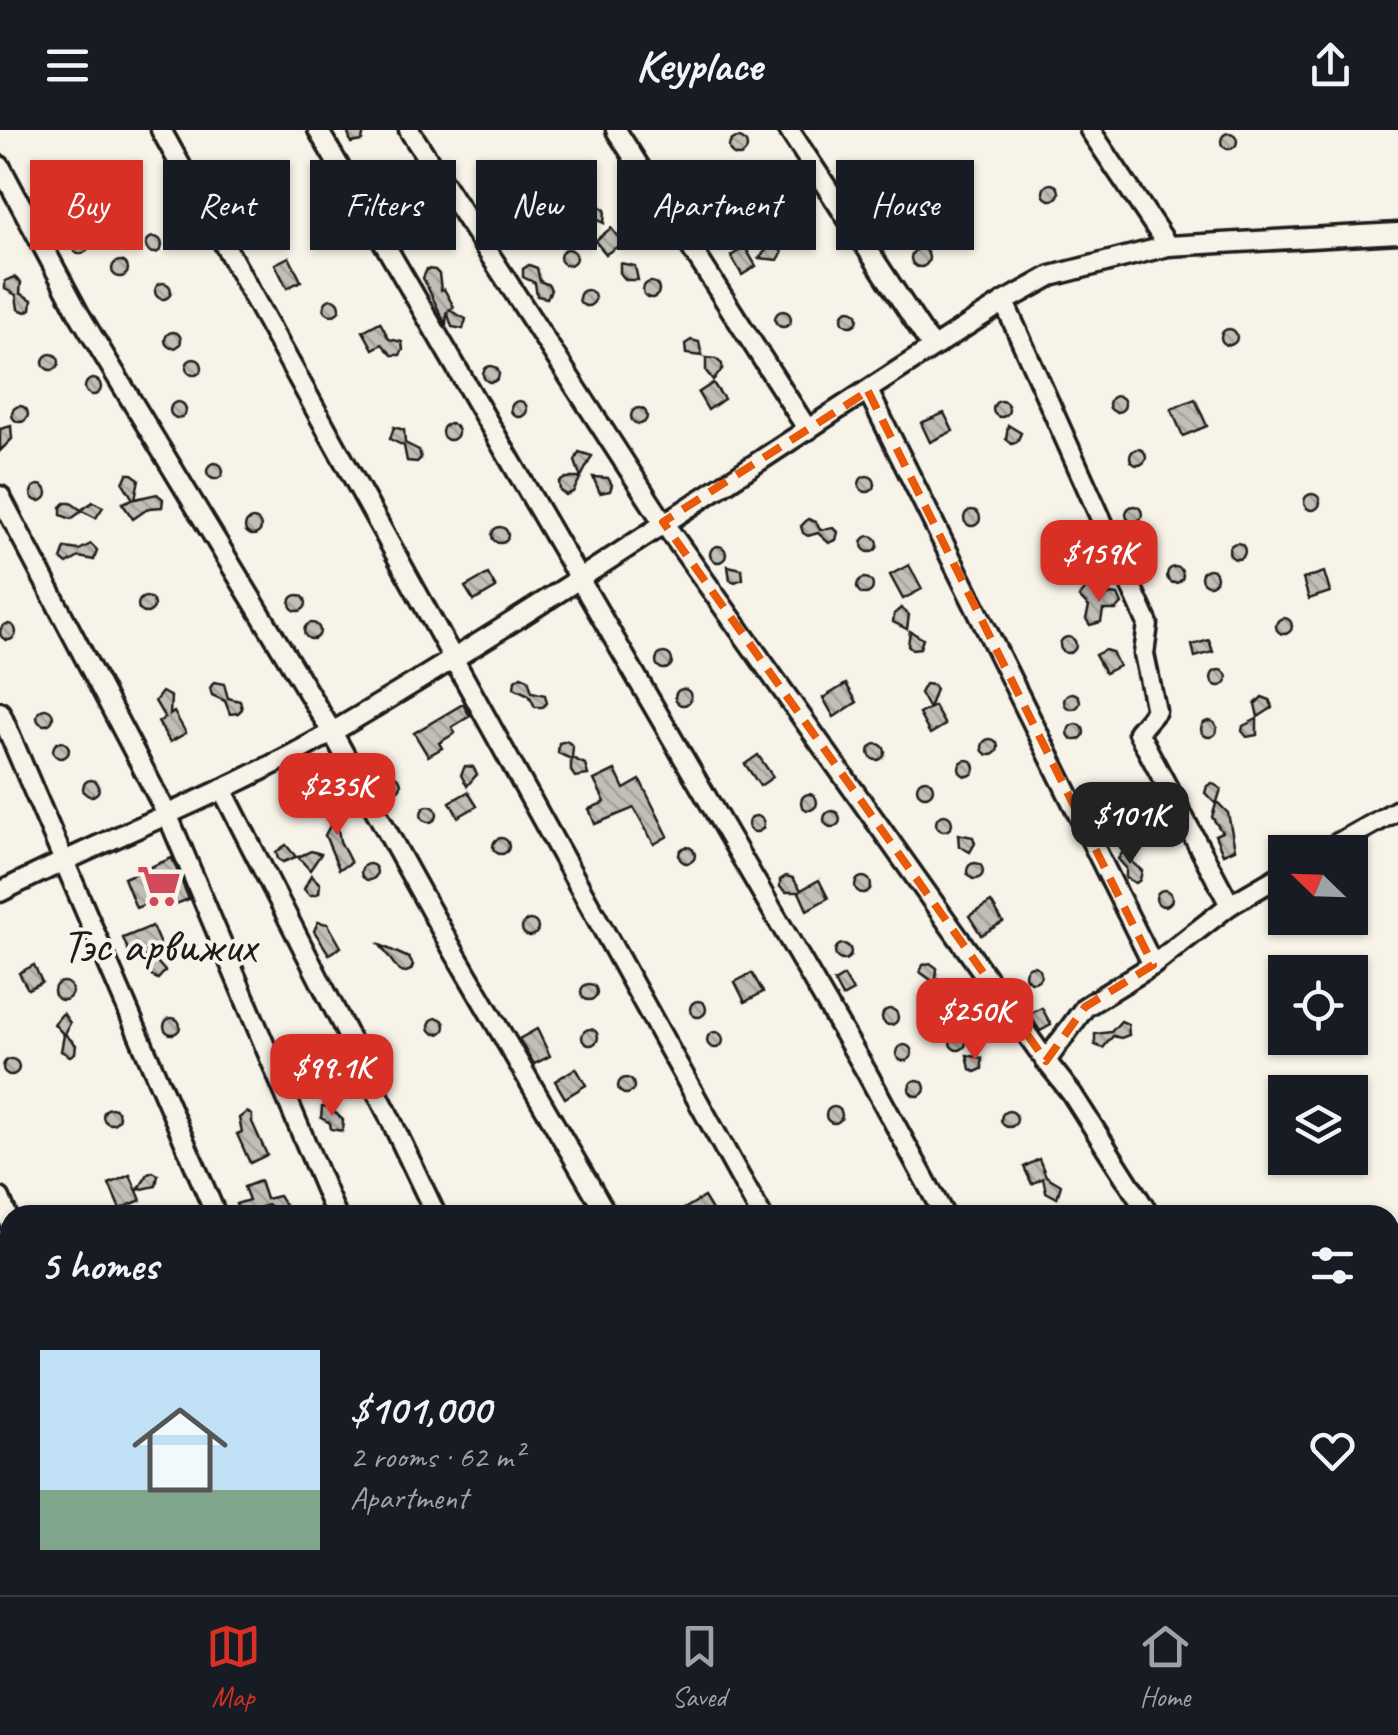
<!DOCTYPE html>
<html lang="en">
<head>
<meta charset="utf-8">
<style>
	:root { --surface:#171b24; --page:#20242c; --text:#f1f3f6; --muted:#9ea1a6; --line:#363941; --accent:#d93025 }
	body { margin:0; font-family:Caveat,sans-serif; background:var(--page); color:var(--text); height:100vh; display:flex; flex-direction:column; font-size:38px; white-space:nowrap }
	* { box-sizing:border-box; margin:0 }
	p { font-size:32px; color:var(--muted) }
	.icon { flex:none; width:55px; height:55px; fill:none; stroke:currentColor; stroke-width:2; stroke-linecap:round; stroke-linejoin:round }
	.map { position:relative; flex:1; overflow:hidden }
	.drawer { position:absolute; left:0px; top:1075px; width:1400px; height:390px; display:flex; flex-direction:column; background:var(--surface); border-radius:30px 30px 0 0; box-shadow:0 2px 8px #0004 }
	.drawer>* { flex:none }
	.banner { position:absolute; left:30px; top:30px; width:1340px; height:90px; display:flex; gap:20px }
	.needle { width:65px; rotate:293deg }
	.controls { position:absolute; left:1268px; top:705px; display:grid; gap:20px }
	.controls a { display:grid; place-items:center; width:100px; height:100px; border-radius:0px; background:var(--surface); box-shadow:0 2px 8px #0004; font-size:50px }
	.price { position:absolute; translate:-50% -85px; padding:0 22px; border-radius:20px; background:var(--accent); color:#fff; font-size:32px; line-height:65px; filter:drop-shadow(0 2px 5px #0008) }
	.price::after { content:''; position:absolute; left:50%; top:60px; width:30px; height:22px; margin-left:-15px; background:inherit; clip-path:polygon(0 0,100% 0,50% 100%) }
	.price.current { background:#222; color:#fff }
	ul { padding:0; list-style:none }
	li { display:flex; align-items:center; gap:30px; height:250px; padding:0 40px }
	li+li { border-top:2px solid var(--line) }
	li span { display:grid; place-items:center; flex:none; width:280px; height:200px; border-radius:0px; color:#555 }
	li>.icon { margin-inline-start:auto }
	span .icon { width:120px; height:120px; fill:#fffc; stroke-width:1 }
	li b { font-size:42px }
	h2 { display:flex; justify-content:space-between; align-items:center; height:120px; padding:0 40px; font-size:42px }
	.tag { padding:0 35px; border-radius:0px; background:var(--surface); box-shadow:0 2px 8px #0004; font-size:35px; line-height:90px }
	.tag.current { background:var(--accent); color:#fff }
	header { display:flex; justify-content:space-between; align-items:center; height:130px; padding:0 40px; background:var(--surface); font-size:45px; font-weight:700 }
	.tabs { display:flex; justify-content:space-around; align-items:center; height:140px; border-top:2px solid var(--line); background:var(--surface); font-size:28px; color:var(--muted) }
	.tabs a { display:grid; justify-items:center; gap:5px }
	.tabs .current { color:var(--accent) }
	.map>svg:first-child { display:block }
	.building { fill:url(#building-back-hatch); stroke:#1c1c1c; stroke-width:2.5 }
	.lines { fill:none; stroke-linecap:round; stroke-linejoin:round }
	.street-casing { stroke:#1c1c1c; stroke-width:25 }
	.street { stroke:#f7f3e8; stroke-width:18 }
	.marked { fill:none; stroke:#e8590c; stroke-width:8; stroke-dasharray:20 12; stroke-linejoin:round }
	.labels { text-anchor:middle; stroke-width:8; stroke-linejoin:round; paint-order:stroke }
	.poi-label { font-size:48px; fill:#1c1c1c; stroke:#f7f3e8 }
</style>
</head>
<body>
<header><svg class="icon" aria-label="menu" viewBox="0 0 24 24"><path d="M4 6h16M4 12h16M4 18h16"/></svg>Keyplace<svg class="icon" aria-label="share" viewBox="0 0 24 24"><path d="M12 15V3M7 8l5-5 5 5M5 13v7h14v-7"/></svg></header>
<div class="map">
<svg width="1398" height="1465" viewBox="0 0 1398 1465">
	<defs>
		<pattern id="building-back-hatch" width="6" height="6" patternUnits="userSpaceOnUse" patternTransform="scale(2.5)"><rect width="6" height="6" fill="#c0beb5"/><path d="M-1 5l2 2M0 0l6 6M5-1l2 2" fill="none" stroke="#a4a39b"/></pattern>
	</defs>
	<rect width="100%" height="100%" fill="#f7f3e8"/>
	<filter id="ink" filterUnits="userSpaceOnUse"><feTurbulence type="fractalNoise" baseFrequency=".01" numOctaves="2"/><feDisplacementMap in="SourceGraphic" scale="20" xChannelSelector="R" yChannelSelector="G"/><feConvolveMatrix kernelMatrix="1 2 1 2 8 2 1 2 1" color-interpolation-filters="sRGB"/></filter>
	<g filter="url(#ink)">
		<g class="building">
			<polygon points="347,0 364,0 362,11 351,13"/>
			<circle cx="1229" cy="11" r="8"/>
			<circle cx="738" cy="17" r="9"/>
			<circle cx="933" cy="38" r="9"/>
			<circle cx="1051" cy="62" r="8"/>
			<polygon points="505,66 510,66 516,71 515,86 538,87 533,89 535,95 531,102 501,97 500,72"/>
			<polygon points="415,73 425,90 395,107 385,90"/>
			<polygon points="596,74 605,80 604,93 589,86 590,79"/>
			<circle cx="962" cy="88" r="8"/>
			<circle cx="790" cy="94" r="9"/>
			<polygon points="611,98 623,113 606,124 595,111"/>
			<circle cx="154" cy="115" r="8"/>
			<circle cx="80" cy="116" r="8"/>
			<polygon points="778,115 782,123 778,130 759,128 770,116"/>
			<polygon points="745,117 756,136 742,145 731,126"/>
			<circle cx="568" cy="127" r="8"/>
			<circle cx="920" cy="128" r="9"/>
			<polygon points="289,127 301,151 287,158 275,134"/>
			<circle cx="120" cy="139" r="8"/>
			<polygon points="620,133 635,136 638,150 626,150 620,143"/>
			<polygon points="529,135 537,138 540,151 549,155 551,160 547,168 537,166 535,153 523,147 523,139"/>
			<polygon points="427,139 435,140 439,144 441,160 444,159 454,177 449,180 466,189 463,199 452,197 447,181 446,195 423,148"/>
			<polygon points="14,147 21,152 20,163 32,170 31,179 26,182 18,179 16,165 5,159 5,151"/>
			<circle cx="651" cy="160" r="8"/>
			<circle cx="163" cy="161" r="8"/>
			<circle cx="587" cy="168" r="8"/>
			<circle cx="332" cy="177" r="8"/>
			<circle cx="850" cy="188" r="8"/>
			<circle cx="783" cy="189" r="8"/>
			<polygon points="380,192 389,209 402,212 403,220 400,225 392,225 382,214 373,219 363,201"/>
			<circle cx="1229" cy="207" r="8"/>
			<circle cx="173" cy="210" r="8"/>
			<polygon points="691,210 699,212 702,226 686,224 685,214"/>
			<circle cx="51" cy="232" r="8"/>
			<polygon points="706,228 716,229 722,234 722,240 713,250 706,241"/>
			<circle cx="194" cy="237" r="8"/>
			<circle cx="491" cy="244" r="8"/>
			<circle cx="93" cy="257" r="8"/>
			<polygon points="713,253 724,269 708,280 698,263"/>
			<circle cx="1117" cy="274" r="8"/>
			<polygon points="1195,269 1207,296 1183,306 1171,279"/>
			<circle cx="1001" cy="279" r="8"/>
			<circle cx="519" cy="279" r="8"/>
			<circle cx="178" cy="280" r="8"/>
			<circle cx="20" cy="284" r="8"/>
			<circle cx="639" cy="286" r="8"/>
			<polygon points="944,283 953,301 930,312 921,293"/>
			<circle cx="450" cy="302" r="8"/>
			<polygon points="1008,295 1021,303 1017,312 1012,314 1006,309"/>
			<polygon points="11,296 12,309 0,321 0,299"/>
			<polygon points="394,297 404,300 405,313 419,320 421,328 417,332 407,331 404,316 390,309"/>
			<circle cx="1138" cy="327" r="8"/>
			<polygon points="579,322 592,326 573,362 566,365 560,360 559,352 566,348 581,348 575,331"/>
			<circle cx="215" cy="341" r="8"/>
			<polygon points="127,344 132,344 139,349 135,369 157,364 163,369 162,377 149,378 133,389 122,373 133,369 123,353"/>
			<circle cx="867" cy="354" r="8"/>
			<polygon points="593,347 608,348 612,355 610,361 600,363"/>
			<circle cx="39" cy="363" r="8"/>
			<circle cx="1312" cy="372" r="8"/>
			<polygon points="93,372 103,377 96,388 82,381 71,389 61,385 61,377 65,373 71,373 81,380"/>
			<circle cx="1134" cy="384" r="8"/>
			<circle cx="972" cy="388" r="8"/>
			<circle cx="253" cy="397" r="8"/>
			<polygon points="808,389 816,392 820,400 834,398 838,402 836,410 829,413 818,403 808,406 803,403 801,396"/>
			<circle cx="500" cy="405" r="8"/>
			<circle cx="870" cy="414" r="8"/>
			<circle cx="1237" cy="421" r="8"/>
			<polygon points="91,414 97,420 94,430 79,427 67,434 61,429 65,418 79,420"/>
			<circle cx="718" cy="424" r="8"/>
			<polygon points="909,435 922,459 903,469 890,445"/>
			<polygon points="728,436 742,439 743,449 735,452 730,450"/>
			<circle cx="1175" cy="445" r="8"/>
			<circle cx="1209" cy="447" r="8"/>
			<polygon points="1324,442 1330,462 1309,469 1303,449"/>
			<polygon points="488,444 496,458 474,471 465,457"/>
			<circle cx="865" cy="456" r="8"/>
			<polygon points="1086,458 1094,460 1100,472 1110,464 1118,465 1122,474 1116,480 1103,480 1101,492 1090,495 1086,489 1089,477 1079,467"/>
			<circle cx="298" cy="473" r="8"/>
			<circle cx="146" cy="475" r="8"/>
			<polygon points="901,478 909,485 907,499 893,492 894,484"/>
			<circle cx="1284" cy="496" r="8"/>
			<circle cx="312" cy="501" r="8"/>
			<circle cx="8" cy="502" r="8"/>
			<polygon points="910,501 923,509 920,518 912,519 908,515"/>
			<circle cx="1068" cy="515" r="8"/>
			<polygon points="1209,510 1213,522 1195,527 1192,515"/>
			<polygon points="1105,520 1112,522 1119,536 1105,543 1095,525"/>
			<circle cx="664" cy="531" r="8"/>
			<circle cx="1219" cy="548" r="8"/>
			<polygon points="521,546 528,549 532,562 545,565 547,573 543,577 535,577 529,565 514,558 515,550"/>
			<polygon points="214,552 224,554 228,568 240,571 242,579 238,583 230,584 225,571 212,565 210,558"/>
			<polygon points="846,554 857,572 834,587 823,568"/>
			<polygon points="925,554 933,555 936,559 929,579 920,563"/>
			<circle cx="683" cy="567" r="8"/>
			<polygon points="162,562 171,567 170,585 174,582 186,603 170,612 158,592 165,588 155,571"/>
			<circle cx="1072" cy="571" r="8"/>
			<polygon points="1262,567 1270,570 1272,578 1258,587 1255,574"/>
			<polygon points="463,574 470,586 452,597 455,603 439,613 442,618 428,626 414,603"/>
			<polygon points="934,576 945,595 930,604 919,584"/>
			<circle cx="45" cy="587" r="8"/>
			<polygon points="1257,589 1257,605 1247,607 1242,601 1243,596"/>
			<circle cx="1209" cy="599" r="8"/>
			<circle cx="1076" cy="602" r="8"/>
			<circle cx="990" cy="617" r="8"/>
			<polygon points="567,611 573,616 572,628 585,634 588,645 575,647 571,641 571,629 558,623 559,613"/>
			<circle cx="61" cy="620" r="8"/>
			<circle cx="877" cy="622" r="8"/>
			<polygon points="758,625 773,647 760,656 745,634"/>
			<circle cx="967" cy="638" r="8"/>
			<polygon points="465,636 473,637 477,644 467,656 461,645"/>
			<polygon points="615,640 624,659 640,650 668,706 654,714 634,678 595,694 589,679 605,672 594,650"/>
			<circle cx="393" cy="654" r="8"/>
			<circle cx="925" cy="658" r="8"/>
			<circle cx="91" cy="658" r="8"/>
			<polygon points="1212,653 1221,659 1217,672 1228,683 1235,719 1223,724 1215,705 1222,702 1212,687 1216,674 1205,663 1207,656"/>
			<polygon points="468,662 477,676 458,687 450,672"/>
			<circle cx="809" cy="672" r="8"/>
			<circle cx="1109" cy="681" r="8"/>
			<polygon points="338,674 345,682 337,693 340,711 351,733 339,739 325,705 331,694 329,679"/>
			<circle cx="429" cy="684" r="8"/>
			<circle cx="832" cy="689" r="8"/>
			<circle cx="944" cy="693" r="8"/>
			<circle cx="756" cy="694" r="8"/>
			<polygon points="958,704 973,707 975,713 970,722 959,716"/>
			<circle cx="501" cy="716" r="8"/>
			<polygon points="286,715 296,727 283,732 278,729 276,722"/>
			<circle cx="687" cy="725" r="8"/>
			<polygon points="1125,719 1132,722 1133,733 1142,741 1140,750 1136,753 1126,748 1126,738 1118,729"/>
			<polygon points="311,721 321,724 310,740 298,727"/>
			<polygon points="172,728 189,769 176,774 172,764 136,778 124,748"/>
			<circle cx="975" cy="741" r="8"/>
			<circle cx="369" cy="742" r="8"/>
			<polygon points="311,745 320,754 319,763 314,765 309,765 304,759"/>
			<polygon points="786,746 793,748 801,760 819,750 828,768 807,780 799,762 786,762 780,757 780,750"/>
			<circle cx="863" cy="755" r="8"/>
			<circle cx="1164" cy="768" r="8"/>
			<polygon points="991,772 1003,792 981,805 969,786"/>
			<circle cx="530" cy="798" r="8"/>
			<polygon points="318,792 328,794 341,817 329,824 314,801"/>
			<polygon points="152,796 162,819 150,824 165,841 158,849 149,845 149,825 133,832 123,808"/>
			<circle cx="843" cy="822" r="8"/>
			<polygon points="380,815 409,828 413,835 411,840 404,843 399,841"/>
			<polygon points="930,833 937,838 936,851 946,858 945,866 940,869 931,865 931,850 920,842 923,835"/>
			<polygon points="34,835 42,852 28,859 19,843"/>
			<circle cx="1033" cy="844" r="8"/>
			<polygon points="752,843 763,862 745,872 735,852"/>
			<polygon points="844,846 853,861 842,867 834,852"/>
			<circle cx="63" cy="861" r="9"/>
			<circle cx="589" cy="862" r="8"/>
			<circle cx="698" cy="879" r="8"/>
			<polygon points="1042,878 1051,895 1040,901 1029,884"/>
			<circle cx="890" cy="887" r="8"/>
			<polygon points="63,883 70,893 65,904 76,915 75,923 70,926 61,921 64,905 54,894"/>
			<circle cx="172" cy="896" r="8"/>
			<circle cx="437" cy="896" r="8"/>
			<polygon points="1121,891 1128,894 1129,905 1121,908 1113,906 1103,918 1095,915 1095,904 1111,902"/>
			<circle cx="590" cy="907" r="8"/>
			<polygon points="537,899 550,926 534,934 519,909"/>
			<circle cx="715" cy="910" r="8"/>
			<circle cx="958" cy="912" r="8"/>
			<circle cx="904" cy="923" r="8"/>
			<polygon points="967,925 982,928 982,939 975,942 970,939"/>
			<circle cx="11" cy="937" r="8"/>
			<polygon points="576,938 586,955 565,968 555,951"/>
			<circle cx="626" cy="956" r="8"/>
			<circle cx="917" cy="958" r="8"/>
			<polygon points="328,976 343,990 342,1001 331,999 330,993 321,988 322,977"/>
			<circle cx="834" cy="985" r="8"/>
			<circle cx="111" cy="986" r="8"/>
			<circle cx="1009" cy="989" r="8"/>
			<polygon points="247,982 252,985 252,992 267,1025 250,1033 237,1004 242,1002 239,988"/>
			<polygon points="1039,1029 1046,1046 1061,1055 1057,1068 1046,1062 1043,1048 1032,1054 1024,1037"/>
			<polygon points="153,1042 158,1045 156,1056 138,1060 148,1044"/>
			<polygon points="130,1045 141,1070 120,1079 109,1054"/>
			<polygon points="260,1051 266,1069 279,1066 285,1075 282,1079 277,1081 268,1075 240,1085 236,1074 249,1070 244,1057"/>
			<polygon points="704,1067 715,1085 674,1085"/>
		</g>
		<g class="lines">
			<g class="street-casing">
				<g id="street">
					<polyline points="161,0 761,1085"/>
					<polyline points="318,0 867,943 944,1085"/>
					<polyline points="409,0 663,392 1046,931 1072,964 1149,1085"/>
					<polyline points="616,0 808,300"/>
					<polyline points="789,0 932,217"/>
					<polyline points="1090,0 1168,116"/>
					<polyline points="0,36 79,184 332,602 446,808 607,1085"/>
					<polyline points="1004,172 1148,494 1144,524 1156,581 1138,602 1230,775"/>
					<polyline points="868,261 1153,835"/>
					<polyline points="0,366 168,686 336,1085"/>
					<polyline points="0,582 216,1085"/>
					<polyline points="222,659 387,982 436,1085"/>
					<polyline points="1322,722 1398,680"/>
					<path d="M 0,762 C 110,706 227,664 334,601 C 562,467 780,314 1004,172 L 1051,146 L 1168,116 L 1398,103"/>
					<polyline points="1046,931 1085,877 1153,835 1230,775 1285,743"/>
					<polyline points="0,1068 10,1093"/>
					<polyline points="1390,1434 1398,1441"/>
					<polyline points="156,1455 161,1465"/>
					<polyline points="394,1455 398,1465"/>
					<polyline points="491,1455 495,1465"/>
					<polyline points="605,1455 610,1465"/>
					<polyline points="817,1455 823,1465"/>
					<polyline points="960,1455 963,1465"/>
					<polyline points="1019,1465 1047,1455"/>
				</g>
			</g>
			<use href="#street" class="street"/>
		</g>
	</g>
	<path class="marked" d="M 868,261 L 1153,835 L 1085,877 L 1046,931 L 663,392 Z"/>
	<defs>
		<g id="supermarket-bare" transform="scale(3.45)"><path d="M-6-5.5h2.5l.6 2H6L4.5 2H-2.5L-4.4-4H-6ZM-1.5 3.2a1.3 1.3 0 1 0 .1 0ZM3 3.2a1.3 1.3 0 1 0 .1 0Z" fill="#d1495b" stroke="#f7f3e8" stroke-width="2.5" paint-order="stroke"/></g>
	</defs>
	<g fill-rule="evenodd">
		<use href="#supermarket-bare" x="159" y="756"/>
	</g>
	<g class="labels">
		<g class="poi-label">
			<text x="159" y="831">Тэс арвижих</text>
		</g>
	</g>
</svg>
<div class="controls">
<a><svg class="needle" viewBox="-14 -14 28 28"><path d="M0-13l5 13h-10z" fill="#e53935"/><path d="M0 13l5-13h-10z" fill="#9ea1a6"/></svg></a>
<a><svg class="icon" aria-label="locate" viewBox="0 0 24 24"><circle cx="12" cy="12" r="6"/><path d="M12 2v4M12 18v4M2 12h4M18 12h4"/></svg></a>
<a><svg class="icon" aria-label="layers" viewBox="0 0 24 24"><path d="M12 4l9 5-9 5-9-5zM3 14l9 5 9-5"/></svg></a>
</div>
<b class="price" style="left:1099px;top:475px">$159K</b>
<b class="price" style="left:337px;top:708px">$235K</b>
<b class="price current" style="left:1130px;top:737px">$101K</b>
<b class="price" style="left:975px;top:933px">$250K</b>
<b class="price" style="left:332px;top:989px">$99.1K</b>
<div class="banner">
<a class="tag current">Buy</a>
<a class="tag">Rent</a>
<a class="tag">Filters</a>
<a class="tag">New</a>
<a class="tag">Apartment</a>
<a class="tag">House</a>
</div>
<section class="drawer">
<h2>5 homes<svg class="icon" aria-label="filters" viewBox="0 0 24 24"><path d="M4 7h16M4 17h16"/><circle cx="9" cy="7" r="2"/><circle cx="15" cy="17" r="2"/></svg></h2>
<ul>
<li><span style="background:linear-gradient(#bfe0f5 70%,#7fa58c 0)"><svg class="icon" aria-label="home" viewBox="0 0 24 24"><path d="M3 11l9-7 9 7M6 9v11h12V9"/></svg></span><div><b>$101,000</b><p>2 rooms · 62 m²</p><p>Apartment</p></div><svg class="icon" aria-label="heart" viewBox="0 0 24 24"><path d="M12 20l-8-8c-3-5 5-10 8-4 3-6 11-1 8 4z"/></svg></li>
</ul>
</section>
</div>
<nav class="tabs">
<a class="current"><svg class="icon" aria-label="map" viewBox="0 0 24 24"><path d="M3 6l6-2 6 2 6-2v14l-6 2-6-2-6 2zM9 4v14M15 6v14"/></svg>Map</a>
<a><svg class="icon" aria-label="saved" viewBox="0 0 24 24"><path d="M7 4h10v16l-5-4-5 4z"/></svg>Saved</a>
<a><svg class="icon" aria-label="home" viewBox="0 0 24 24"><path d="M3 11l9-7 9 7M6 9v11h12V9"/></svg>Home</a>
</nav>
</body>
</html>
